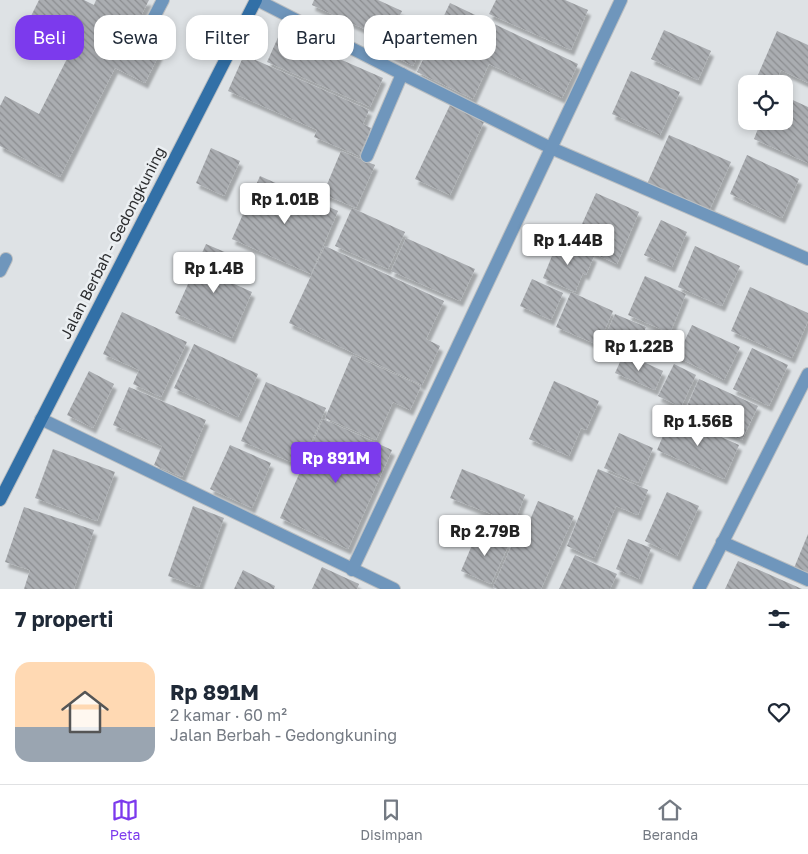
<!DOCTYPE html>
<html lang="id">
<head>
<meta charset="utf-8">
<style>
	:root { --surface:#fff; --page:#f6f6f7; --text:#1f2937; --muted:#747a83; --line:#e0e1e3; --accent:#7c3aed }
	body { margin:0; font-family:"Golos Text",sans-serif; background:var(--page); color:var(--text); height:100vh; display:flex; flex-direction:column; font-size:19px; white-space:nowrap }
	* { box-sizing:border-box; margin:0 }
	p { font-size:16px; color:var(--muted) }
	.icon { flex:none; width:28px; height:28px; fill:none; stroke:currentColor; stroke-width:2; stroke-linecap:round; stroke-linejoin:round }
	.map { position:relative; height:589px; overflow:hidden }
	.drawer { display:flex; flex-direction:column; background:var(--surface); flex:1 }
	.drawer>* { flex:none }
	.hud { position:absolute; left:15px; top:15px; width:500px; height:45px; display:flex; gap:10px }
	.fabs { position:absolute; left:738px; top:75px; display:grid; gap:10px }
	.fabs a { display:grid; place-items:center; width:55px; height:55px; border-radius:10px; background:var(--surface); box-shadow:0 2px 8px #0003; font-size:25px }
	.price { position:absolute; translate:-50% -42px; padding:0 11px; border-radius:5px; background:#fff; color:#222; font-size:16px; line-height:32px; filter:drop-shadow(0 1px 2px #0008) }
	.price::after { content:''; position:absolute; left:50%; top:30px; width:15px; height:11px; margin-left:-8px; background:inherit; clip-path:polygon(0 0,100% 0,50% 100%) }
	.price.current { background:var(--accent); color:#fff }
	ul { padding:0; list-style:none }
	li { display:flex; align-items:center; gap:15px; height:125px; padding:0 15px }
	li+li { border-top:1px solid var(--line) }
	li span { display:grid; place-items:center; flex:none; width:140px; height:100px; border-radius:15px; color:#555 }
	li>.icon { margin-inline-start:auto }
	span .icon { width:60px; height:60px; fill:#fffc; stroke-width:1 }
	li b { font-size:21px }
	h2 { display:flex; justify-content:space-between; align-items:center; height:60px; padding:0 15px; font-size:21px }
	.tag { padding:0 18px; border-radius:15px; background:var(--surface); box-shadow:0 2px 8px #0003; font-size:18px; line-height:45px }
	.tag.current { background:var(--accent); color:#fff }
	.tabs { display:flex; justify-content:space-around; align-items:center; height:70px; border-top:1px solid var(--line); background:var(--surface); font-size:14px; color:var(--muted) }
	.tabs a { display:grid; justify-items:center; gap:2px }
	.tabs .current { color:var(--accent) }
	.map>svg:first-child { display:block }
	.building { fill:url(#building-back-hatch); filter:url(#shadow) }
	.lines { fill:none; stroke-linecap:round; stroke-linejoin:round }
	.lane-casing { stroke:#babec1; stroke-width:14 }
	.street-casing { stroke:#babec1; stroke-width:14 }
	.secondary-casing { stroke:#babec1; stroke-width:14 }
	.lane { stroke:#6f96bc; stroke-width:12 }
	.street { stroke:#6f96bc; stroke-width:12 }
	.secondary { stroke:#3270a7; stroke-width:12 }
	.labels { text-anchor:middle; stroke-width:5; stroke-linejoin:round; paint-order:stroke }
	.street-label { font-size:15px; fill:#2c2d2f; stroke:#ebeff2 }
</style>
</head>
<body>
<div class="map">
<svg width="808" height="589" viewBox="0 0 808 589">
	<defs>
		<pattern id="building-back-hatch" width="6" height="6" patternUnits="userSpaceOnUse" patternTransform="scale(1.25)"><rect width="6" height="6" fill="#aaadb1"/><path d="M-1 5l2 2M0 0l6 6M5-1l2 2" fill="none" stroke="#8b8d90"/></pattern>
		<filter id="shadow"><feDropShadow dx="3" dy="5.5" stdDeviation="1" flood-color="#0004"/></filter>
	</defs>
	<rect width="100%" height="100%" fill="#dee2e5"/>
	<g class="building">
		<polygon points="39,0 84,0 94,5 96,0 149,0 136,26 166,41 145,83 115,68 60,177 0,146 0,106 5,96 39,114 73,47 27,24"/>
		<polygon points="314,0 378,0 402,11 397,21 428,35 413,66 383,51 388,40 312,5"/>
		<polygon points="496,0 565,0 588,10 571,50 489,14"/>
		<polygon points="450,3 578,64 562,98 489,64 473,99 417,72"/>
		<polygon points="664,30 711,51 698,80 651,59"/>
		<polygon points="777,31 808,45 808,83 781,70 775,84 754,84"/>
		<polygon points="280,33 383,78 370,107 267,62"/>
		<polygon points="244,55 369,110 363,124 371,128 359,156 314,137 317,130 228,91"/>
		<polygon points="631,71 680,92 660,135 612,114"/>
		<polygon points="784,96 808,107 808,163 754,139 761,121 784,121"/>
		<polygon points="450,105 484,122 450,195 415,179"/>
		<polygon points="669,135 731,162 709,211 647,184"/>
		<polygon points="211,148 240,161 224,196 196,183"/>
		<polygon points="341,151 375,165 356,208 323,194"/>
		<polygon points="747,155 799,179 782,218 730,194"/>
		<polygon points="260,176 338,211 311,274 232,239"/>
		<polygon points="596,193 639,212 617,264 573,244"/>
		<polygon points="352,208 405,232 388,269 335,246"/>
		<polygon points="661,220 687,232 672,267 644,255"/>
		<polygon points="406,238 475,269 460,301 391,271"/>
		<polygon points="558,241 594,256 586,275 583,273 575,292 543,278"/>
		<polygon points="206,244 234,256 223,279 252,292 232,338 175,313"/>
		<polygon points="325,246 444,301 426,339 440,346 422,385 289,323"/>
		<polygon points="695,246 740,266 722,306 678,287"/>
		<polygon points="645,276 686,294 670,333 628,315"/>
		<polygon points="532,279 563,293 551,320 520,306"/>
		<polygon points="750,287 808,313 808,321 792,358 731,331"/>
		<polygon points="571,292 613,311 598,345 556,327"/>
		<polygon points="122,312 187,342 161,397 133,384 139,370 103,354"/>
		<polygon points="615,314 646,327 634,354 603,341"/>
		<polygon points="692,325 740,347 724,380 677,357"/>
		<polygon points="194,344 258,374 238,417 174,388"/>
		<polygon points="752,348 788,365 769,406 733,389"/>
		<polygon points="624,353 663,371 655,390 615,373"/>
		<polygon points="352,355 421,386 410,410 393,402 376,440 325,418"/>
		<polygon points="674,364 696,375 681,407 658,396"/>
		<polygon points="89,371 114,384 93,428 67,415"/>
		<polygon points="699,379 758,406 742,440 684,413"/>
		<polygon points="554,381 599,401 586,430 581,428 569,456 529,439"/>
		<polygon points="266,382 326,408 301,466 241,441"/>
		<polygon points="129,387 206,420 182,477 154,465 162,446 113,425"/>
		<polygon points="672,415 739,445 724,479 657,450"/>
		<polygon points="323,419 392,450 348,549 280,518"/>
		<polygon points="619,433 653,448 638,483 604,468"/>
		<polygon points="230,445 271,463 252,508 210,489"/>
		<polygon points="53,449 115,472 97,521 35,498"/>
		<polygon points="462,469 525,495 514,523 450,498"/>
		<polygon points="598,469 648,490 638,515 616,506 594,558 567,546"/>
		<polygon points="667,492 699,506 677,556 645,541"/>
		<polygon points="538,501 574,516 541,589 497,589 493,587 524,518 530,520"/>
		<polygon points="193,506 224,518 199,587 168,576"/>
		<polygon points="24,507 94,530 74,589 24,589 30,570 5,562"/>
		<polygon points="478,531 509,544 491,584 461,571"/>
		<polygon points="808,534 808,574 794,568"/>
		<polygon points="628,539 651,548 639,579 616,569"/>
		<polygon points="575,555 617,574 610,589 559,589"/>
		<polygon points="738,561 766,573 802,589 725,589"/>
		<polygon points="322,567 359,584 357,589 312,589"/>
		<polygon points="243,570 275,586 274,589 234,589"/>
	</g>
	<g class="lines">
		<g class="lane-casing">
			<g id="lane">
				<polyline points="152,21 163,0"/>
				<polyline points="367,156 402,74"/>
				<polyline points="0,271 6,259"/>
			</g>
		</g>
		<g class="street-casing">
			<g id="street">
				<polyline points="257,0 402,74 551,148 808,259"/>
				<polyline points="41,419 394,589"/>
				<polyline points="722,542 808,580"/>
				<polyline points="352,570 621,0"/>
				<polyline points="699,589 808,374"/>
			</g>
		</g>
		<g class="secondary-casing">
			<polyline id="secondary" points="0,500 256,0"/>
		</g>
		<use href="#lane" class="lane"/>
		<use href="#street" class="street"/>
		<use href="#secondary" class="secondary"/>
	</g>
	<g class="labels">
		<g class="street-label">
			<text transform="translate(113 243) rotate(-63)" y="5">Jalan Berbah - Gedongkuning</text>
		</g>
	</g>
</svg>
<div class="fabs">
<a><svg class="icon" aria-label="locate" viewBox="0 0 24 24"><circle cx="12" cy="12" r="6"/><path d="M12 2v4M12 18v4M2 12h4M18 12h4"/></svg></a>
</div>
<b class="price" style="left:285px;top:225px">Rp 1.01B</b>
<b class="price" style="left:568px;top:266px">Rp 1.44B</b>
<b class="price" style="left:214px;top:294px">Rp 1.4B</b>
<b class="price" style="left:639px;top:372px">Rp 1.22B</b>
<b class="price" style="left:698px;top:447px">Rp 1.56B</b>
<b class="price current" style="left:336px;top:484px">Rp 891M</b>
<b class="price" style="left:485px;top:557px">Rp 2.79B</b>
<div class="hud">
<a class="tag current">Beli</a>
<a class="tag">Sewa</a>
<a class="tag">Filter</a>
<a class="tag">Baru</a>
<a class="tag">Apartemen</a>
</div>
</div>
<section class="drawer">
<h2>7 properti<svg class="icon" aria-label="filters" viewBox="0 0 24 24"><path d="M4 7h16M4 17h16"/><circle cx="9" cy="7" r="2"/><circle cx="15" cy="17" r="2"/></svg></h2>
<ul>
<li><span style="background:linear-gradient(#ffd9b3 65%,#9aa5b1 0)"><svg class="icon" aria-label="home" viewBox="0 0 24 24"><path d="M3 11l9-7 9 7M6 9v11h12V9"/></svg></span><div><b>Rp 891M</b><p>2 kamar · 60 m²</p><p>Jalan Berbah - Gedongkuning</p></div><svg class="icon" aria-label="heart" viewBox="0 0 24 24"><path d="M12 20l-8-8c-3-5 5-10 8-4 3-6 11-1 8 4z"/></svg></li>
</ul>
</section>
<nav class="tabs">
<a class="current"><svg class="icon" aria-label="map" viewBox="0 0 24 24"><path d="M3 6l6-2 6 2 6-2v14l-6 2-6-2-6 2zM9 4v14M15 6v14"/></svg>Peta</a>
<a><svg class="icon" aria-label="saved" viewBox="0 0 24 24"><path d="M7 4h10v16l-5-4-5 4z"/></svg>Disimpan</a>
<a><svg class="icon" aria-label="home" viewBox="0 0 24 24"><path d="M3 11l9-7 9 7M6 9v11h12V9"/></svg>Beranda</a>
</nav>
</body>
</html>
